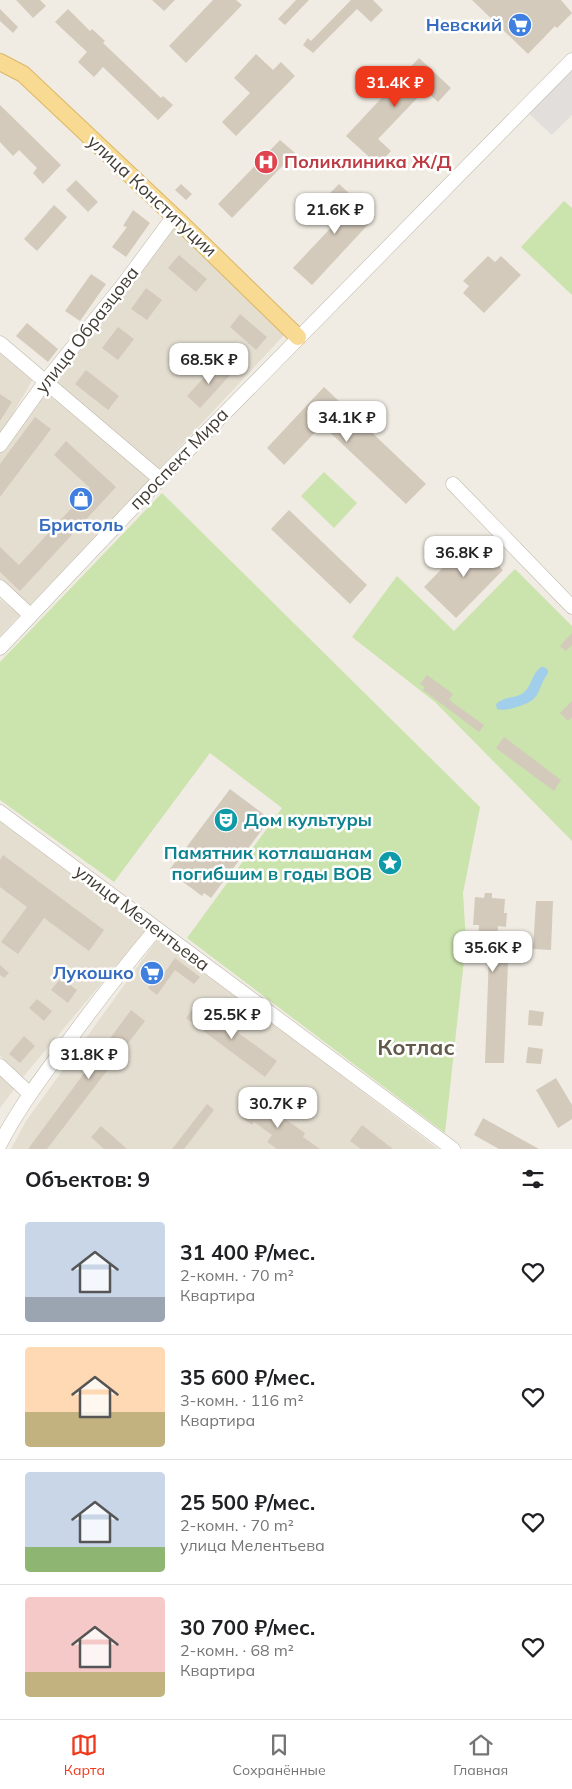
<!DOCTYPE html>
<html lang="ru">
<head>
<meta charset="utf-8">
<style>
	:root { --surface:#fff; --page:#f6f6f6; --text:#202124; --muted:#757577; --line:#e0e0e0; --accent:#ee391c }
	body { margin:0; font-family:Mulish,sans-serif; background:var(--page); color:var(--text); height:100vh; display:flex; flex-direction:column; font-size:19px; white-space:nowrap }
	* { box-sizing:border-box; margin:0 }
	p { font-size:16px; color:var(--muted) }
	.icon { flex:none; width:28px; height:28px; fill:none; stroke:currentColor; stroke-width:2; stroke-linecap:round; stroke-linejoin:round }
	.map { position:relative; height:1149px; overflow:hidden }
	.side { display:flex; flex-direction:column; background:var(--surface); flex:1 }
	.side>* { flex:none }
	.price { position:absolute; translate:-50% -42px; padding:0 11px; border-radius:10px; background:#fff; color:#222; font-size:16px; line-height:32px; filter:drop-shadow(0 1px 2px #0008) }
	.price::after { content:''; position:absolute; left:50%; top:30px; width:15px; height:11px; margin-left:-8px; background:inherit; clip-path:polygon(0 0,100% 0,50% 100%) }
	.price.selected { background:var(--accent); color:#fff }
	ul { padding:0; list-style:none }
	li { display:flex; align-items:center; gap:15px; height:125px; padding:0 25px }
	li+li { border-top:1px solid var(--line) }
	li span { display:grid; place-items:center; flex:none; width:140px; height:100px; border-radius:5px; color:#555 }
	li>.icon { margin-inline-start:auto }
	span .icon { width:60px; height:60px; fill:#fffc; stroke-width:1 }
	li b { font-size:21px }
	h2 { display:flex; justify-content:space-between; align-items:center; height:60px; padding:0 25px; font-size:21px }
	.dock { display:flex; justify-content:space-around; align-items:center; height:70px; border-top:1px solid var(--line); background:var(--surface); font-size:14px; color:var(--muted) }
	.dock a { display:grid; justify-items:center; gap:2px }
	.dock .selected { color:var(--accent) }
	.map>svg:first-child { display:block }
	.residential { fill:#e4ded1 }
	.green { fill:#cbe3ad }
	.parking { fill:#e1dedb }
	.water { fill:#a1ceeb }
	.building { fill:#d4cabc }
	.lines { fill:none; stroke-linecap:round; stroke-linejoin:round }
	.minor-casing { stroke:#beb6a9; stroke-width:15 }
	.major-casing { stroke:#dcb765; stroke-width:18 }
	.minor { stroke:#fff; stroke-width:14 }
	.major { stroke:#f8da93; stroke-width:16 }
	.labels { text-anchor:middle; stroke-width:5; stroke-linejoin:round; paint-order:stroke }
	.shop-label { font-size:18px; font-weight:bold; fill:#366cbe; stroke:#fff; text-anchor:end }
	.health-label { font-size:18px; font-weight:bold; fill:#be3a42; stroke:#fff; text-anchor:start }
	.street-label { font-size:18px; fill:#413c33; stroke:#fff }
	.culture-label { font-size:18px; font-weight:bold; fill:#0d838f; stroke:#fff; text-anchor:start }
	.district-label { font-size:22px; font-weight:bold; fill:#645a4b; stroke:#fff }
</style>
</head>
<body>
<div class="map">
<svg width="572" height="1149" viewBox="0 0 572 1149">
	<rect width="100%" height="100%" fill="#f0ece3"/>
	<g class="residential">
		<polygon points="167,218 286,333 159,469 51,377"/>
		<polygon points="0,351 33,379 0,436"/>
		<polygon points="43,388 150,479 30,605 0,582 0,449"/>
		<polygon points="0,599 20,615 0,636"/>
		<polygon points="0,820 147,929 23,1077 0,1056"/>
		<polygon points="159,937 438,1149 11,1149 26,1121"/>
		<polygon points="0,1074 15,1088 0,1108"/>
	</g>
	<g class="green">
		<polygon points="564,201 572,208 572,295 521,247"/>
		<polygon points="324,472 357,503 334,528 301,496"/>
		<polygon points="162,493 480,807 463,893 466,942 445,1133 187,938 282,808 210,753 114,882 0,800 0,662"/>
		<polygon points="515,569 572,626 572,841 435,702 352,637 397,576 454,631"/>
	</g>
	<polygon class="parking" points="572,59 572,115 552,135 525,110"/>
	<path class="water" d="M 541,667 L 544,667 L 548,670 L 548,673 C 535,692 543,699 517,707 C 510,709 503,711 497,709 L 496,704 C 507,695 515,699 523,693 C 532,687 531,674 541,667 Z"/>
	<g class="building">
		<polygon points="16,0 40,0 46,6 33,18"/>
		<polygon points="152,0 175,0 164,11"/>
		<polygon points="213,0 236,0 242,5 186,63 169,46"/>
		<polygon points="296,0 309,0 285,25 278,19"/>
		<polygon points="351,0 373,0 383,10 371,22 357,9 313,53 303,45 308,38 311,41"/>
		<polygon points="472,0 561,0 572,13 557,28 555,26 528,54"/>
		<polygon points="0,9 18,27 13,33 0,21"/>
		<polygon points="68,9 90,31 92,29 105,41 103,43 161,98 163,96 173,105 158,120 103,67 94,77 78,62 87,52 55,22"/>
		<polygon points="256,54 273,70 281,62 295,76 236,136 222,122 250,93 234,78"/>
		<polygon points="419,58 451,88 438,102 425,90 378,139 391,151 378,165 346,136"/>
		<polygon points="0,105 61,165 43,184 33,173 37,168 19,150 13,156 0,142"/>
		<polygon points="280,140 295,153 232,218 218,204"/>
		<polygon points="76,180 98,202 88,212 66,190"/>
		<polygon points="181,184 192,194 186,200 175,190"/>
		<polygon points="339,184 375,217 312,285 293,268 342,216 324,199"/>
		<polygon points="54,205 67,217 37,251 24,239"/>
		<polygon points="133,210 150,223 126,257 112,247 127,227 123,226"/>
		<polygon points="179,255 207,279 196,292 168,268"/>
		<polygon points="488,256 495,262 501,256 521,275 484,313 463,293 469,286 463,281"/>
		<polygon points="91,274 106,284 80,321 65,311"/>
		<polygon points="146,288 162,300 147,320 131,309"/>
		<polygon points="240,314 267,337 256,350 230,327"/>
		<polygon points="27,323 58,349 48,362 16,336"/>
		<polygon points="118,327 134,339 118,360 102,348"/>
		<polygon points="218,362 231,374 200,408 187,396"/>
		<polygon points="86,370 119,396 108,410 75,384"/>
		<polygon points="324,387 426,484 406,504 322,425 284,465 267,448"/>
		<polygon points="0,394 12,402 0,421"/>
		<polygon points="35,417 51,429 0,497 0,464"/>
		<polygon points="66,441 116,487 20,591 0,572 0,547 19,565 90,488 54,455"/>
		<polygon points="289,510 367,585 350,604 271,529"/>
		<polygon points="471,539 503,570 456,618 424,587"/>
		<polygon points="572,633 572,645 566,651 560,646"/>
		<polygon points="427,675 453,694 449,700 484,725 479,732 423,690 425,687 420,684"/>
		<polygon points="572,701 572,717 568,721 560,713"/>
		<polygon points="504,737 561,780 554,791 496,748"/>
		<polygon points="230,789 270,819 211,898 204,893 202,896 175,876 177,873 170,869"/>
		<polygon points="3,855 104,930 89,951 44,918 18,954 1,942 27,907 0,887 0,860"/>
		<polygon points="485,893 492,893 492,898 505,899 504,913 507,913 506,927 498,926 496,963 508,963 504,1063 485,1063 489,955 478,954 479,925 473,925 475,897 484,898"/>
		<polygon points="536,901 553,901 551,950 533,949"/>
		<polygon points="175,958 200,977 194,984 175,970 157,995 148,988 158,973 162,976"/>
		<polygon points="0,965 9,973 4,978 0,975"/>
		<polygon points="61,978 77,990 68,1003 51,990"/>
		<polygon points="37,999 52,1011 44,1021 29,1008"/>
		<polygon points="197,1003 277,1061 265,1077 186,1018"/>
		<polygon points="131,1010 145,1021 47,1149 28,1149"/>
		<polygon points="529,1010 544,1012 542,1026 528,1025"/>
		<polygon points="24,1036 35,1046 20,1063 9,1054"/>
		<polygon points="528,1047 543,1049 541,1064 526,1063"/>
		<polygon points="556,1078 572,1105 572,1119 558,1128 536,1090"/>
		<polygon points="256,1099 267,1106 265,1109 283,1122 285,1119 305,1133 303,1137 320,1149 277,1149 267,1142 272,1135 254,1122 252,1125 242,1118"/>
		<polygon points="207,1104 214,1110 184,1149 172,1149"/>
		<polygon points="483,1118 539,1149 499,1149 474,1135"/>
		<polygon points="362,1125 393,1149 361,1149 350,1141"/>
		<polygon points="101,1126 127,1149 104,1149 91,1137"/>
	</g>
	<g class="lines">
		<g class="minor-casing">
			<g id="minor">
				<polyline points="0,343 160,479"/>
				<polyline points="0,445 45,382 123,285 174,216"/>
				<polyline points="453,484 572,607"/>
				<polyline points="0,587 30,615"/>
				<polyline points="0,648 160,479 572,60"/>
				<polyline points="0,812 453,1149"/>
				<polyline points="0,1066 30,1094"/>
				<path d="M 0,1144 C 18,1109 42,1077 65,1046 C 94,1006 124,967 156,929"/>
			</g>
		</g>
		<g class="major-casing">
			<polyline id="major" points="0,62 23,74 179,221 298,337"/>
		</g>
		<use href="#minor" class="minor"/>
		<use href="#major" class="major"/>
	</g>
	<defs>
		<g id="supermarket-disc" transform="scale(1.25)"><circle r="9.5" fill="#3f7fe0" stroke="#fff"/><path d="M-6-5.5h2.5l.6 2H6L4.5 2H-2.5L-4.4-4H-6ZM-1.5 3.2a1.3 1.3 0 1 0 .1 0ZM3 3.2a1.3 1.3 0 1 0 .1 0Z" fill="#fff"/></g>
		<g id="hospital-disc" transform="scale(1.25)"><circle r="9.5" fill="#e0444e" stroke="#fff"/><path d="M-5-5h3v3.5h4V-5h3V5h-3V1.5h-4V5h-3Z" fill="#fff"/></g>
		<g id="shop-disc" transform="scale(1.25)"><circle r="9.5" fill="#3f7fe0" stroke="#fff"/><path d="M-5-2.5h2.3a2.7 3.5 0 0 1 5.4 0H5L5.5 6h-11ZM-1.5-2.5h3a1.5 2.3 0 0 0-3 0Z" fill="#fff"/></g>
		<g id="theatre-disc" transform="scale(1.25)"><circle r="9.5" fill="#0f9aa8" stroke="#fff"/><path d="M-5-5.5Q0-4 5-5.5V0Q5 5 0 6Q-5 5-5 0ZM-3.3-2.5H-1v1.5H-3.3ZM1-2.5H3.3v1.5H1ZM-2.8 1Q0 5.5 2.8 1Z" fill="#fff"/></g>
		<g id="sight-disc" transform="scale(1.25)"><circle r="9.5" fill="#0f9aa8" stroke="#fff"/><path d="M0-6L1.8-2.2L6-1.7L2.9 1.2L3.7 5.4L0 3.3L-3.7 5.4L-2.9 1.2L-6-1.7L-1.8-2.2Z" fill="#fff"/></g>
	</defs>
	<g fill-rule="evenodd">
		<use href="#supermarket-disc" x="520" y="25"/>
		<use href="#hospital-disc" x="266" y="162"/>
		<use href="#shop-disc" x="81" y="499"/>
		<use href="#theatre-disc" x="226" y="820"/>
		<use href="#sight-disc" x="390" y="863"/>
		<use href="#supermarket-disc" x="152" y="973"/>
	</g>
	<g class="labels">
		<g class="shop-label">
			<text x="502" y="31">Невский</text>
			<text x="81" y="531" text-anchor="middle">Бристоль</text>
			<text x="134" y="979">Лукошко</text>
		</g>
		<g class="health-label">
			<text x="284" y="168">Поликлиника Ж/Д</text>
		</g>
		<g class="street-label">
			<text transform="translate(152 196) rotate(43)" y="6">улица Конституции</text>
			<text transform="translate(87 330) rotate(-52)" y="6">улица Образцова</text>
			<text transform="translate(179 459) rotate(-46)" y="6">проспект Мира</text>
			<text transform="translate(142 918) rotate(37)" y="6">улица Мелентьева</text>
		</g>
		<g class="culture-label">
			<text x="244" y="826">Дом культуры</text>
			<text x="372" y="859" text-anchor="end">Памятник котлашанам<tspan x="372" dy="21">погибшим в годы ВОВ</tspan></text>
		</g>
		<g class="district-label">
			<text x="416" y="1055">Котлас</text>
		</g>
	</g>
</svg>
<b class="price selected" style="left:395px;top:108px">31.4K ₽</b>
<b class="price" style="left:335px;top:235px">21.6K ₽</b>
<b class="price" style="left:209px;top:385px">68.5K ₽</b>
<b class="price" style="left:347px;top:443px">34.1K ₽</b>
<b class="price" style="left:464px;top:578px">36.8K ₽</b>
<b class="price" style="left:493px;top:973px">35.6K ₽</b>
<b class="price" style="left:232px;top:1040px">25.5K ₽</b>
<b class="price" style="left:89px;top:1080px">31.8K ₽</b>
<b class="price" style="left:278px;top:1129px">30.7K ₽</b>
</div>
<section class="side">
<h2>Объектов: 9<svg class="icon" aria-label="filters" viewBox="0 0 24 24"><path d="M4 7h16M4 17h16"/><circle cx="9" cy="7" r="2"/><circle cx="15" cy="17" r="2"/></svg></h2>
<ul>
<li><span style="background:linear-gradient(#c9d6e8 75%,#9aa5b1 0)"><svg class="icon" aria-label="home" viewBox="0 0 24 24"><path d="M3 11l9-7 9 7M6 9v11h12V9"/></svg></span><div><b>31 400 ₽/мес.</b><p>2-комн. · 70 m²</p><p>Квартира</p></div><svg class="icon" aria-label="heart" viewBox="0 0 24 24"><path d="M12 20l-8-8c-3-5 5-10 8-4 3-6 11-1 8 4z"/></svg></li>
<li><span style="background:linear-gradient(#ffd9b3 65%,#c2b280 0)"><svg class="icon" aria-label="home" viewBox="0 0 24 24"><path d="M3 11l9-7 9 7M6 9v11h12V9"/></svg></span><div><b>35 600 ₽/мес.</b><p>3-комн. · 116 m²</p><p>Квартира</p></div><svg class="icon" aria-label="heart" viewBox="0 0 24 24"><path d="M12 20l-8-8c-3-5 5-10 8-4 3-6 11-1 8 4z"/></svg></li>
<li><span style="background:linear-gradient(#c9d6e8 75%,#8fb573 0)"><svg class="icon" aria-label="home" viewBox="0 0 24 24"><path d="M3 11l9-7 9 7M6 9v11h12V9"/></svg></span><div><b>25 500 ₽/мес.</b><p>2-комн. · 70 m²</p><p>улица Мелентьева</p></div><svg class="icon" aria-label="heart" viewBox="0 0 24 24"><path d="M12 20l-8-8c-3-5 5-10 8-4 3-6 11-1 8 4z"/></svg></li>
<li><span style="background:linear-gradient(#f6c9c9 75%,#c2b280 0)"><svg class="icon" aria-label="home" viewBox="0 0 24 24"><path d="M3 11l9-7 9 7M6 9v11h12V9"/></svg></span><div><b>30 700 ₽/мес.</b><p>2-комн. · 68 m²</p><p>Квартира</p></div><svg class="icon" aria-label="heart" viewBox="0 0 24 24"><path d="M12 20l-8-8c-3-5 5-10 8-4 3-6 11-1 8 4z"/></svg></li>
</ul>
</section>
<nav class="dock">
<a class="selected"><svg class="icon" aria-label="map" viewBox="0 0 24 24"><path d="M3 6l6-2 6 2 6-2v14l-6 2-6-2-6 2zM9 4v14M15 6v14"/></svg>Карта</a>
<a><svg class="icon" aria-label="saved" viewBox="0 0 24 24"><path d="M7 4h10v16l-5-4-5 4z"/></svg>Сохранённые</a>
<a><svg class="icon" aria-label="home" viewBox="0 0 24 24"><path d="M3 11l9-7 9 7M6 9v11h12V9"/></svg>Главная</a>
</nav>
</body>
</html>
